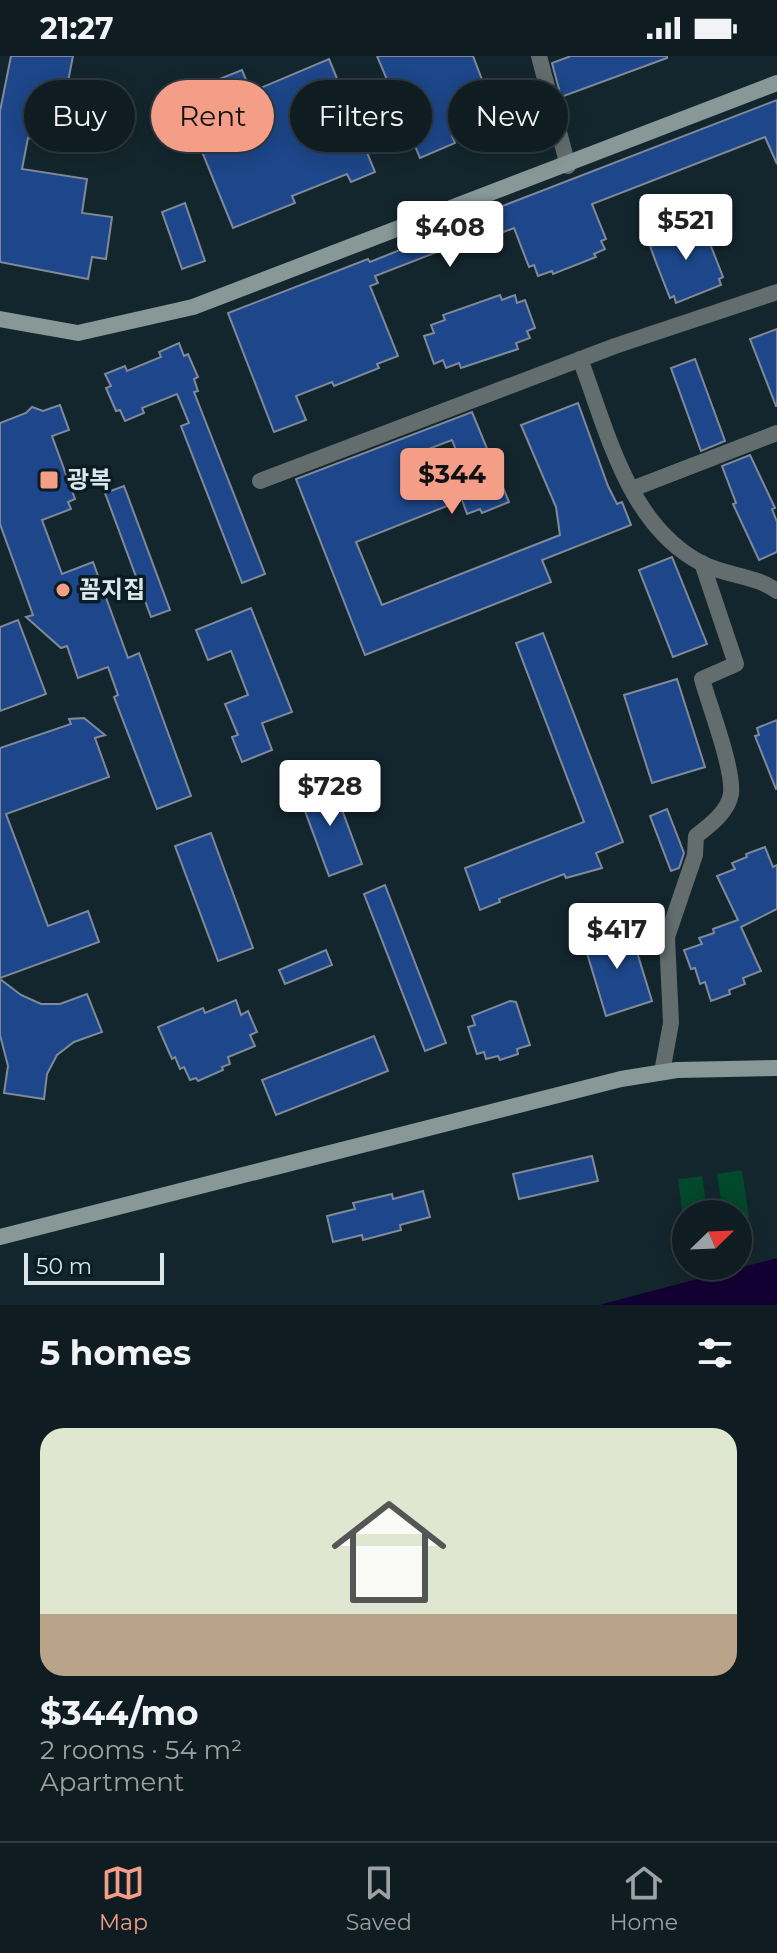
<!DOCTYPE html>
<html lang="en">
<head>
<meta charset="utf-8">
<style>
	:root { --surface:#0f1c22; --page:#1d292f; --text:#f1f3f6; --muted:#9ba1a5; --line:#2f3a40; --accent:#f49e88 }
	body { margin:0; font-family:Montserrat,"Noto Sans KR",sans-serif; background:var(--page); color:var(--text); height:100vh; display:flex; flex-direction:column; font-size:30px; white-space:nowrap }
	* { box-sizing:border-box; margin:0 }
	p { font-size:26px; color:var(--muted) }
	.icon { flex:none; width:44px; height:44px; fill:none; stroke:currentColor; stroke-width:2; stroke-linecap:round; stroke-linejoin:round }
	.map { position:relative; height:1249px; overflow:hidden }
	.sheet { display:flex; flex-direction:column; background:var(--surface); flex:1 }
	.sheet>* { flex:none }
	.guide { position:absolute; left:24px; top:24px; width:730px; height:72px; display:flex; gap:16px }
	.needle { width:52px; rotate:67deg }
	.controls { position:absolute; left:672px; top:1144px; display:grid; gap:16px }
	.controls a { display:grid; place-items:center; width:80px; height:80px; border-radius:50%; background:var(--surface); box-shadow:0 4px 20px #0003,0 0 0 2px var(--line); font-size:40px }
	.scale { position:absolute; left:24px; bottom:20px; width:140px; box-sizing:border-box; padding-left:8px; border:4px solid #dce7ec; border-top:0; font-size:22px; line-height:28px; white-space:nowrap; color:#dce7ec; -webkit-text-stroke:6px #0b1d24; paint-order:stroke }
	.price { position:absolute; translate:-50% -68px; padding:0 18px; border-radius:8px; background:#fff; color:#222; font-size:26px; line-height:52px; filter:drop-shadow(0 2px 4px #0008) }
	.price::after { content:''; position:absolute; left:50%; top:48px; width:24px; height:18px; margin-left:-12px; background:inherit; clip-path:polygon(0 0,100% 0,50% 100%) }
	.price.on { background:var(--accent); color:#111 }
	ul { padding:0; list-style:none }
	li { display:grid; align-content:center; gap:16px; height:424px; padding:0 40px }
	li span { display:grid; place-items:center; height:248px; border-radius:24px; color:#555 }
	li>.icon { margin-inline-start:auto }
	span .icon { width:144px; height:144px; fill:#fffc; stroke-width:1 }
	li b { font-size:34px }
	h2 { display:flex; justify-content:space-between; align-items:center; height:96px; padding:0 40px; font-size:34px }
	.pill { padding:0 28px; border-radius:36px; background:var(--surface); box-shadow:0 4px 20px #0003,0 0 0 2px var(--line); font-size:28px; line-height:72px }
	.pill.on { background:var(--accent); color:#111 }
	.status { display:flex; justify-content:space-between; align-items:center; height:56px; padding:0 40px; background:var(--surface); direction:ltr }
	.status svg { height:22px; fill:currentColor }
	.tabs { display:flex; justify-content:space-around; align-items:center; height:112px; border-top:2px solid var(--line); background:var(--surface); font-size:22px; color:var(--muted) }
	.tabs a { display:grid; justify-items:center; gap:4px }
	.tabs .on { color:var(--accent) }
	.map>svg:first-child { display:block }
	.green { fill:#02482b }
	.water { fill:#130033 }
	.building { fill:#1d478a; stroke:#7f899a; stroke-width:2; fill-rule:evenodd }
	.lines { fill:none; stroke-linecap:round; stroke-linejoin:round }
	.street { stroke:#636d6d; stroke-width:16 }
	.secondary { stroke:#879897; stroke-width:16 }
	.poi-dot { fill:#f49e88; stroke:#0b1d24; stroke-width:3 }
	.labels { text-anchor:middle; stroke-width:7; stroke-linejoin:round; paint-order:stroke }
	.poi-label { font-size:24px; font-weight:bold; fill:#dce7ec; stroke:#0b1d24; text-anchor:start }
</style>
</head>
<body>
<div class="status"><b>21:27</b><svg viewBox="0 0 49 12"><path d="M0 12V9h3v3zM5 12V6h3v6zM10 12V3h3v9zM15 12V0h3v12zM26 1h20v11H26zM47 4h2v5h-2z"/></svg></div>
<div class="map">
<svg width="777" height="1249" viewBox="0 0 777 1249">
	<rect width="100%" height="100%" fill="#14262d"/>
	<g class="green">
		<polygon points="742,1114 749,1162 738,1163 738,1158 723,1158 717,1118"/>
		<polygon points="702,1120 708,1158 686,1158 684,1171 678,1123"/>
	</g>
	<polygon class="water" points="777,1202 777,1249 599,1249"/>
	<g class="building">
		<polygon points="11,0 73,0 59,71 54,71 52,81 35,78 34,83 28,82 22,113 87,123 82,157 112,161 106,203 92,201 88,223 0,206 0,55"/>
		<polygon points="377,0 473,0 495,58 489,60 490,64 452,80 455,87 420,102"/>
		<polygon points="571,0 667,0 667,2 561,41 552,7"/>
		<polygon points="329,3 375,116 351,126 347,118 292,140 295,147 233,172 179,39 242,14 251,36"/>
		<polygon points="777,44 777,108 765,81 592,148 606,183 601,185 605,193 594,198 596,201 553,218 552,215 538,220 534,209 529,211 514,172 470,189 468,184 375,220 378,227 370,230 398,300 377,308 379,312 334,330 332,326 296,340 306,364 274,376 228,257 368,203 370,206 462,169 461,166"/>
		<polygon points="185,147 205,205 182,213 162,156"/>
		<polygon points="696,165 699,172 703,170 716,203 723,221 719,223 721,229 676,247 674,240 670,242 657,209 650,190 654,189 651,182"/>
		<polygon points="500,239 502,244 515,239 517,247 525,244 535,272 527,275 530,282 516,287 518,293 461,312 459,307 446,312 443,304 434,308 424,280 434,277 431,269 445,264 443,259"/>
		<polygon points="777,273 777,350 776,350 750,283"/>
		<polygon points="179,287 184,300 188,298 198,321 194,323 198,335 194,336 265,518 242,527 181,370 189,367 177,338 142,352 144,357 125,365 120,354 116,355 106,332 111,330 105,318 125,310 127,315 161,301 159,296"/>
		<polygon points="695,303 725,385 701,395 671,312"/>
		<path d="M 578,347 L 608,430 L 617,448 L 622,446 L 631,469 L 542,504 L 551,526 L 365,599 L 296,423 L 472,356 L 509,446 L 482,457 L 480,453 L 467,458 L 462,444 L 356,486 L 382,549 L 560,479 L 556,451 L 521,369 ZM 452,384 L 467,422 L 439,433 L 423,395 Z"/>
		<polygon points="60,349 69,374 52,380 75,443 68,446 71,453 42,464 62,518 93,506 128,602 139,597 191,740 157,753 114,641 118,639 108,611 78,622 67,590 61,592 26,561 33,559 0,468 0,367 26,357 32,351 43,355"/>
		<polygon points="750,399 775,452 772,453 777,466 777,496 759,504 733,448 736,447 722,410"/>
		<polygon points="124,430 170,554 151,561 105,437"/>
		<polygon points="672,501 707,588 673,601 639,514"/>
		<polygon points="251,552 292,656 262,667 272,694 242,706 232,681 238,679 225,648 248,639 231,595 208,604 196,574"/>
		<polygon points="18,564 46,638 0,655 0,571"/>
		<polygon points="543,577 623,786 596,797 602,812 566,822 564,818 499,843 500,846 480,854 465,812 584,766 516,587"/>
		<polygon points="677,623 705,711 652,727 624,639"/>
		<polygon points="84,662 105,679 95,682 109,721 6,758 48,870 88,855 99,886 0,922 0,692 71,668 69,663"/>
		<polygon points="777,664 777,733 776,733 755,680 759,679 757,672"/>
		<polygon points="331,724 362,808 329,820 298,736"/>
		<polygon points="667,753 684,797 679,812 671,815 650,760"/>
		<polygon points="211,777 253,892 218,905 175,790"/>
		<polygon points="765,791 773,811 777,809 777,853 741,871 761,915 743,922 745,928 729,934 730,938 711,945 705,926 700,928 695,912 691,913 684,894 702,888 699,882 714,877 713,873 738,864 717,820 735,813 732,807 747,801 746,798"/>
		<polygon points="385,829 446,987 425,995 364,838"/>
		<polygon points="629,870 652,945 606,960 583,884"/>
		<polygon points="326,894 332,909 285,928 279,914"/>
		<polygon points="0,923 21,939 41,948 60,948 87,938 102,976 74,986 57,999 47,1018 44,1043 4,1037 8,1010 0,979"/>
		<polygon points="236,944 241,959 248,955 257,976 250,979 255,990 228,1001 230,1008 222,1011 223,1014 198,1025 196,1022 190,1024 184,1011 180,1013 175,1001 172,1003 158,971 203,952 205,957"/>
		<polygon points="510,945 516,946 530,989 517,993 518,998 500,1004 498,1000 486,1003 484,996 477,998 468,971 475,969 472,960"/>
		<polygon points="374,980 388,1015 276,1059 262,1024"/>
		<polygon points="592,1100 598,1125 519,1143 513,1118"/>
		<polygon points="423,1135 430,1161 400,1169 401,1174 363,1184 362,1179 333,1186 327,1160 355,1153 353,1147 392,1138 393,1143"/>
	</g>
	<g class="lines">
		<g class="street">
			<polyline points="539,0 568,110"/>
			<path d="M 580,303 C 608,376 628,470 703,508 C 727,520 755,519 777,535"/>
			<polyline points="260,425 615,290 777,236"/>
			<polyline points="632,433 777,377"/>
			<path d="M 662,1016 L 671,967 L 667,881 L 695,799 L 696,780 C 709,770 728,756 731,738 C 734,713 709,649 702,623 L 736,608 L 702,507"/>
		</g>
		<g class="secondary">
			<polyline points="0,263 78,277 193,251 777,27"/>
			<polyline points="0,1181 621,1023 677,1014 777,1012"/>
		</g>
	</g>
	<g class="poi-dot">
		<rect x="39" y="414" width="20" height="20" rx="4"/>
		<circle cx="63" cy="534" r="8"/>
	</g>
	<g class="labels">
		<g class="poi-label">
			<text x="67" y="432">광복</text>
			<text x="79" y="542">꼼지집</text>
		</g>
	</g>
</svg>
<div class="controls">
<a><svg class="needle" viewBox="-14 -14 28 28"><path d="M0-13l5 13h-10z" fill="#e53935"/><path d="M0 13l5-13h-10z" fill="#9ba1a5"/></svg></a>
</div>
<div class="scale">50 m</div>
<b class="price" style="left:686px;top:206px">$521</b>
<b class="price" style="left:450px;top:213px">$408</b>
<b class="price on" style="left:452px;top:460px">$344</b>
<b class="price" style="left:330px;top:772px">$728</b>
<b class="price" style="left:617px;top:915px">$417</b>
<div class="guide">
<a class="pill">Buy</a>
<a class="pill on">Rent</a>
<a class="pill">Filters</a>
<a class="pill">New</a>
</div>
</div>
<section class="sheet">
<h2>5 homes<svg class="icon" aria-label="filters" viewBox="0 0 24 24"><path d="M4 7h16M4 17h16"/><circle cx="9" cy="7" r="2"/><circle cx="15" cy="17" r="2"/></svg></h2>
<ul>
<li><span style="background:linear-gradient(#dfe7d0 75%,#b9a48a 0)"><svg class="icon" aria-label="home" viewBox="0 0 24 24"><path d="M3 11l9-7 9 7M6 9v11h12V9"/></svg></span><div><b>$344/mo</b><p>2 rooms · 54 m²</p><p>Apartment</p></div></li>
</ul>
</section>
<nav class="tabs">
<a class="on"><svg class="icon" aria-label="map" viewBox="0 0 24 24"><path d="M3 6l6-2 6 2 6-2v14l-6 2-6-2-6 2zM9 4v14M15 6v14"/></svg>Map</a>
<a><svg class="icon" aria-label="saved" viewBox="0 0 24 24"><path d="M7 4h10v16l-5-4-5 4z"/></svg>Saved</a>
<a><svg class="icon" aria-label="home" viewBox="0 0 24 24"><path d="M3 11l9-7 9 7M6 9v11h12V9"/></svg>Home</a>
</nav>
</body>
</html>
